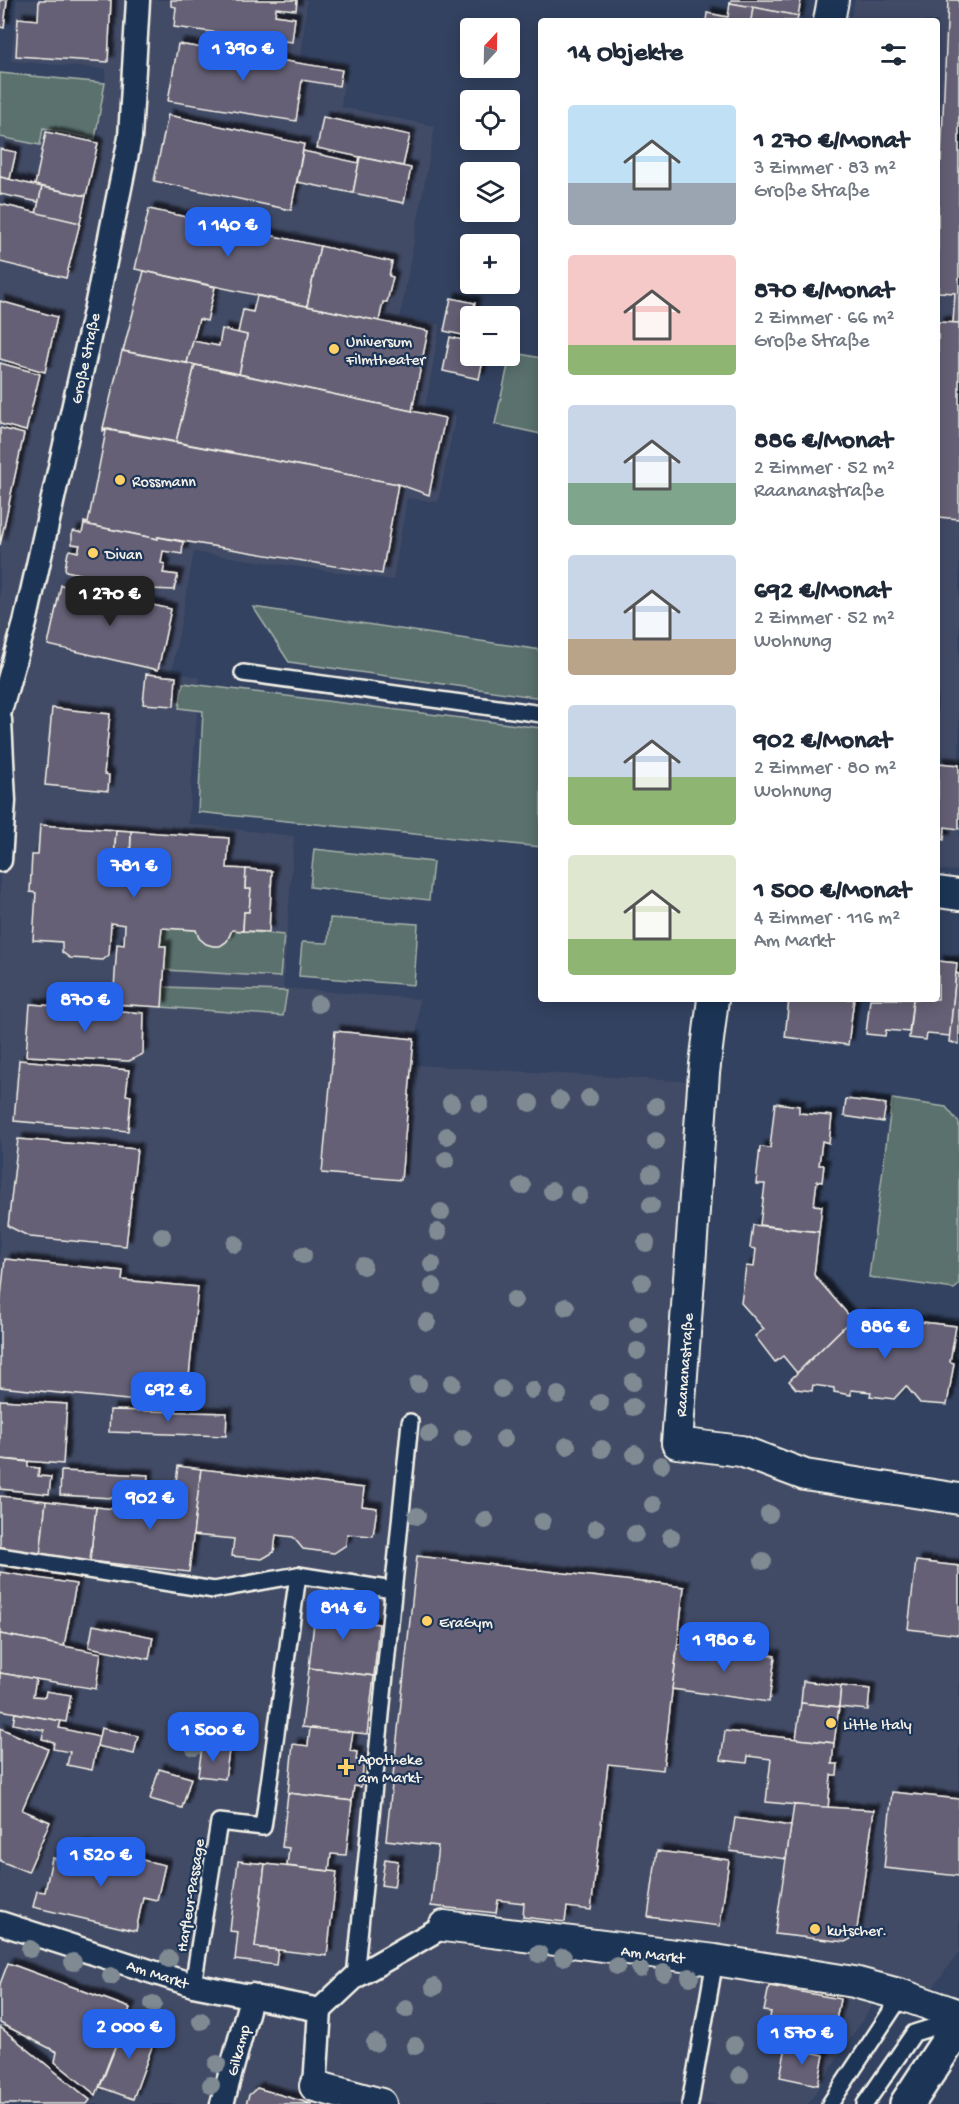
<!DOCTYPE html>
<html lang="de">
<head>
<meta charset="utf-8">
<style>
	:root { --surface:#fff; --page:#f2f2f3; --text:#1f2937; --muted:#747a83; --accent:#2563eb }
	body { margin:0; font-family:"Gochi Hand",sans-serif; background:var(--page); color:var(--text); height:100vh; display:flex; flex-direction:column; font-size:22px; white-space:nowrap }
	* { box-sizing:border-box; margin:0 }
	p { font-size:20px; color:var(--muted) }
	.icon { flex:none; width:33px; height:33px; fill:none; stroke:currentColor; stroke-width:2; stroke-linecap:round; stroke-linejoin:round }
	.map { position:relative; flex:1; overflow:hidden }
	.drawer { position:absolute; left:538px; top:18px; width:402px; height:984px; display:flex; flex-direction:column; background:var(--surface); border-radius:6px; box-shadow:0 3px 15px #0003 }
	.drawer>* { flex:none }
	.needle { width:39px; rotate:22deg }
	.buttons { position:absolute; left:460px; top:18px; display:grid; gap:12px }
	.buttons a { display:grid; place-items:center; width:60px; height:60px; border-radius:6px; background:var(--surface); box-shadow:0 3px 15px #0003; font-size:30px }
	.price { position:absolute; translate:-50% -51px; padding:0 14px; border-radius:12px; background:var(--accent); color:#fff; font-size:20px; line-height:39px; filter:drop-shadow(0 2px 3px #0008) }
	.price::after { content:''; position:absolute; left:50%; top:36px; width:18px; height:14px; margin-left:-9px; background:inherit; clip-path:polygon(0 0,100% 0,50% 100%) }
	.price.selected { background:#222; color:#fff }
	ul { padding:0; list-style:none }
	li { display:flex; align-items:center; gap:18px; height:150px; padding:0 30px }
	li span { display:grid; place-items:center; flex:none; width:168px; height:120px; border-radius:6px; color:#555 }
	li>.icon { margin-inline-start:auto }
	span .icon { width:72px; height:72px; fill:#fffc; stroke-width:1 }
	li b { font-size:26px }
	h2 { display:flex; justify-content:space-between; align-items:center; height:72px; padding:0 30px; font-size:26px }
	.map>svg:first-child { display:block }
	.built { fill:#424b66 }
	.green { fill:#5a716d; stroke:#a7b1aa; stroke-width:1.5 }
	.building { fill:#656075; stroke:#f4f1e8; stroke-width:1.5; filter:url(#shadow) }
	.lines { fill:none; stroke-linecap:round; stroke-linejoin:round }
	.service-casing { stroke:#f4f1e8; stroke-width:20 }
	.pedestrian-casing { stroke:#f4f1e8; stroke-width:27 }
	.minor-casing { stroke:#f4f1e8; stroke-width:34 }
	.secondary-casing { stroke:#f4f1e8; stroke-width:38 }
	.service { stroke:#1d3557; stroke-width:15 }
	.pedestrian { stroke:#1d3557; stroke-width:22 }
	.minor { stroke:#1d3557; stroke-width:30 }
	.secondary { stroke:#1d3557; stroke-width:33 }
	.tree { fill:#7f8a93 }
	.poi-dot { fill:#ffd166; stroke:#1d3557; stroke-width:2 }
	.labels { text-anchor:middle; stroke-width:4.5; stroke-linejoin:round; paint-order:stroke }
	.poi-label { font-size:16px; fill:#f4f1e8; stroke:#1d3557; text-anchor:start }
	.street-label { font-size:16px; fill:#f4f1e8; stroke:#1d3557 }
</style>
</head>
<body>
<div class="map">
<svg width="959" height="2104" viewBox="0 0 959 2104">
	<defs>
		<filter id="shadow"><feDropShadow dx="5.5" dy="-5.5" stdDeviation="1.5" flood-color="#0009"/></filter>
	</defs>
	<rect width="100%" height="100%" fill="#334260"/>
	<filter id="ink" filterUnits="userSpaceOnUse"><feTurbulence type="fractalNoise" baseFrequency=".0167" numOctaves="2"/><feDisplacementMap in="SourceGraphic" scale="12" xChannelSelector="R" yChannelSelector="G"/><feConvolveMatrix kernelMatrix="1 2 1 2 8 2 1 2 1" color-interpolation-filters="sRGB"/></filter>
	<g filter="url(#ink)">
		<g class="built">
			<polygon points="17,0 307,0 301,57 346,64 341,107 435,126 400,317 440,325 425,408 456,415 438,502 407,498 393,580 194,552 172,671 200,678 188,824 294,836 283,988 419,999 415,1065 695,1082 672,1453 747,1463 959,1509 959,1952 931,1990 889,1979 808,2104 0,2104 0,115 98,141 106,69 11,61"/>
			<polygon points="855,0 959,0 959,871 938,870 938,21 850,21"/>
		</g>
		<g class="green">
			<polygon points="0,73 105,83 95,139 43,128 40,145 0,137"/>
			<polygon points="511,352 541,358 541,434 495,424"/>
			<polygon points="253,607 541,650 541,698 289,662"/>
			<polygon points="183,683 541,728 541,847 198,812 203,711 179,708"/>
			<polygon points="314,849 433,862 429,900 310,887"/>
			<polygon points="330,918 418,924 414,985 299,976 302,942 328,943"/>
			<path d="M 162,928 L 196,930 C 204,949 227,954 232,930 L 284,935 L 280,977 L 165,970 L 166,947 L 160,946 Z"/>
			<polygon points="164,987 287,991 283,1016 162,1007"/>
			<polygon points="892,1099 946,1107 959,1123 959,1285 954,1289 869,1277"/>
		</g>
		<g class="building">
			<polygon points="0,0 7,0 4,28 0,27"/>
			<polygon points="39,0 111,0 108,62 16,56 18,18 38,20"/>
			<polygon points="171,0 297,0 296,10 276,8 275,15 295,18 292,42 174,27 176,7 171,6"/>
			<polygon points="731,0 801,0 798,16 730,3"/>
			<polygon points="948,0 959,0 959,323 953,323 955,293 938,292 938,161 941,161"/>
			<polygon points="730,3 753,7 751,21 706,21 707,13 728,17"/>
			<polygon points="753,7 798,16 797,21 751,21"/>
			<polygon points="178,44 342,70 339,86 302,80 296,121 168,101"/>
			<polygon points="168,115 304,144 291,210 154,181"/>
			<polygon points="323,117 410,135 403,166 317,148"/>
			<polygon points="46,132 98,143 86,196 35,185"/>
			<polygon points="0,149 16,152 10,179 0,177"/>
			<polygon points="303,151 359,163 353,193 297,182"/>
			<polygon points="360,157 411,168 404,203 353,193"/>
			<polygon points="0,177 42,187 39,202 0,194"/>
			<polygon points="42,187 86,196 80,223 36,214"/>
			<polygon points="0,204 80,223 66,278 0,262"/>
			<polygon points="149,209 320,246 307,306 135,269"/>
			<polygon points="320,246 392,262 389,276 393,277 387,302 383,302 379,321 307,306"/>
			<polygon points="144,271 215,287 207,321 199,319 187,363 123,351"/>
			<polygon points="257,296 428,331 412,411 239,374 247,335 238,333 243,310 253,312"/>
			<polygon points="451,298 475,303 467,336 444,331"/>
			<polygon points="0,301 57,317 45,372 0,359"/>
			<polygon points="938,322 959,323 959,519 938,517"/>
			<polygon points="222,329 247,335 239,374 187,363 193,341 219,346"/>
			<polygon points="450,337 471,342 471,356 484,356 479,379 443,371"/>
			<polygon points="122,351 195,365 176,442 103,428"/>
			<polygon points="0,363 40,374 26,431 0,424"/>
			<polygon points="195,365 445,418 429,495 398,484 176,442"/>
			<polygon points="0,428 24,434 0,545"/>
			<polygon points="103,429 398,484 382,574 158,537 158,539 84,524 84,522 88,523 106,431 103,431"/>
			<polygon points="84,524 158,539 158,537 183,542 182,554 163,551 161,563 165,564 163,573 178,575 174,590 149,589 66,571 65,568 68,552 70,550 78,552 80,545 72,544 72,533 74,531 82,533"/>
			<polygon points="61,585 171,609 158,670 48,645"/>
			<polygon points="146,674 176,677 174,706 143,704"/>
			<polygon points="52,708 110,714 104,774 109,775 108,791 45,785"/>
			<polygon points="938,763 959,765 959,829 945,827 944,840 938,839"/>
			<polygon points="40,825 116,830 114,863 130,863 131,831 229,838 227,868 246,869 245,889 251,889 249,912 244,912 243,931 232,930 227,941 220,946 213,946 206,944 199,938 196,930 162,928 160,946 166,946 162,1007 113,1004 117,944 124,945 125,925 111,923 109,955 103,960 70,958 62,952 62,942 33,940 36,893 30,892 32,855 38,855"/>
			<polygon points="116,830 131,831 130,863 114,863"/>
			<polygon points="246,869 272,871 269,932 243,931 244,912 249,912 251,889 245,889"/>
			<polygon points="938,961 957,963 950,1036 927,1034 926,1040 909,1038 913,999 938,999"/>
			<polygon points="956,973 959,974 959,1044 949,1042"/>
			<polygon points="789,999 854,999 848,1045 785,1037"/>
			<polygon points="870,999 913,999 909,1032 886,1030 885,1036 866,1034"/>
			<polygon points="30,1004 144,1013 143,1054 129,1061 26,1056"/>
			<polygon points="335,1031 414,1039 401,1180 322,1173"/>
			<polygon points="19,1060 129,1070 126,1095 131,1096 128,1131 14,1121"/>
			<polygon points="846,1099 886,1104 883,1122 844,1116"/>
			<polygon points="775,1103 799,1106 799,1113 832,1116 829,1143 822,1141 819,1165 824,1165 822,1182 817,1181 814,1205 822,1206 819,1232 760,1225 765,1184 756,1184 760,1147 770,1148"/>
			<polygon points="18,1139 137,1149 126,1246 30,1237 8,1226"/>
			<polygon points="753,1225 819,1232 814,1275 852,1319 797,1373 783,1356 775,1362 755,1336 764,1329 741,1303 746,1266 754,1267 756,1249 750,1248"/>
			<polygon points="5,1259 123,1271 122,1280 198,1287 186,1406 0,1387 0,1306"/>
			<polygon points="862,1315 956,1326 950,1362 954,1363 947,1405 920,1403 906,1386 894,1399 870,1396 871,1392 851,1390 851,1395 834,1392 834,1388 813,1385 812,1391 796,1389 789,1381 852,1319 861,1320"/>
			<polygon points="0,1400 67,1404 63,1464 0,1459"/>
			<polygon points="110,1410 227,1413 226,1436 109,1432"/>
			<polygon points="0,1459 28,1462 28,1467 39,1468 38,1476 51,1477 49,1494 0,1489"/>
			<polygon points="178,1466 201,1469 189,1572 90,1561 96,1507 172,1515"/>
			<polygon points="201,1469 364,1488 362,1506 377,1508 373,1536 347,1534 346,1545 334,1553 303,1549 293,1537 276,1535 274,1552 262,1559 232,1556 234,1539 193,1535"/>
			<polygon points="61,1471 148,1475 146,1500 60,1495"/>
			<polygon points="0,1496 46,1501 40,1556 0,1551"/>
			<polygon points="46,1501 96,1507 90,1561 40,1556"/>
			<polygon points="417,1556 684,1587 663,1770 608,1764 591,1910 567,1907 565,1922 523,1917 524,1903 498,1900 496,1913 431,1906 438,1846 386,1840"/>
			<polygon points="916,1561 959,1566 959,1635 908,1629"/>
			<polygon points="0,1572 76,1584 64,1646 0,1634"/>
			<polygon points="316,1604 360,1609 359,1622 379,1624 374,1676 309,1668"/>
			<polygon points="93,1625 153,1637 149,1659 89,1647"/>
			<polygon points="0,1634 101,1653 96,1689 0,1673"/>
			<polygon points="678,1644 775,1656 769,1702 672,1689"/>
			<polygon points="309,1668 374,1676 367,1734 302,1727"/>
			<polygon points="0,1673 36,1679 33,1696 45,1697 46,1691 71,1695 66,1722 0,1710"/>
			<polygon points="803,1681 841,1686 839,1707 801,1703"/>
			<polygon points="841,1686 870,1689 868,1710 839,1707"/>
			<polygon points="801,1703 839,1707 834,1743 796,1739"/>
			<polygon points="15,1713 61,1721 59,1728 99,1737 92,1770 67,1765 70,1752 53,1749 54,1742 42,1739 44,1730 13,1724"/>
			<polygon points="0,1728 48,1749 22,1810 50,1822 28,1872 0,1861"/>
			<polygon points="101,1728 138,1736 134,1754 97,1746"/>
			<polygon points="310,1728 353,1732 350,1751 357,1752 356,1760 364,1760 361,1787 354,1786 352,1801 288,1793 293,1744 308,1746"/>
			<polygon points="725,1731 834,1743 832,1764 838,1764 837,1775 831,1775 828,1808 766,1802 771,1759 748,1756 747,1763 721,1760"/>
			<polygon points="202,1747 229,1751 225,1779 198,1776"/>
			<polygon points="159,1769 191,1778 182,1808 150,1799"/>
			<polygon points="892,1792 959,1799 959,1876 884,1868"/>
			<polygon points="288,1793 352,1801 346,1855 331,1854 329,1871 287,1866 289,1848 282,1847"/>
			<polygon points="794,1805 874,1810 856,1936 845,1942 775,1934"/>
			<polygon points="735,1818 791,1826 786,1859 730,1851"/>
			<polygon points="79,1846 165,1865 157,1900 143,1897 136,1931 33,1907 37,1891 45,1892 52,1858 75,1863"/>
			<polygon points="657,1851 729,1860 720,1926 648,1917"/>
			<polygon points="385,1859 398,1861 394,1887 381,1885"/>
			<polygon points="238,1861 265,1864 255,1947 278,1950 276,1965 235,1960 238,1932 230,1931"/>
			<polygon points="265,1864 337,1872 327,1956 255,1947"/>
			<polygon points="8,1963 130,2008 96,2095 55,2062 57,2052 0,2023 0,1984"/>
			<polygon points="769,1986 840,1999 835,2026 818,2022 816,2033 769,2023 771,2012 764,2011"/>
			<polygon points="126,2020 157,2033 133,2099 100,2087"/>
			<polygon points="0,2027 90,2100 87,2104 0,2104"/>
			<polygon points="786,2047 824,2055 818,2085 780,2077"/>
			<polygon points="257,2088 312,2104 246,2104 249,2095"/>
		</g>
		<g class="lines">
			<g class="service-casing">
				<g id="service">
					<polyline points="243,673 542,714"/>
					<polyline points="0,1556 214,1590 298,1575 393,1590"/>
					<polyline points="355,1977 410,1422"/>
					<polyline points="193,1985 219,1822 263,1827 298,1575"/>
					<polyline points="690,2104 715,1960"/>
					<polyline points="830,2104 902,1995"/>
					<polyline points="865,2104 914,2033 959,2019"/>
				</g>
			</g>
			<g class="pedestrian-casing">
				<g id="pedestrian">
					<polyline points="0,711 25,623 97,302 130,138 138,0"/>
					<polyline points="0,720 4,801 0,860"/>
					<polyline points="0,1923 193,1985 320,2010 355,1977 444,1926"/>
					<polyline points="315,2086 320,2010"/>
					<polyline points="222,2104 252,1995"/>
				</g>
			</g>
			<g class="minor-casing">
				<g id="minor">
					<polyline points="829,21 833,0"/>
					<polyline points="938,892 959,895"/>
					<polyline points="713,999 704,1073 677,1443 741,1451 805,1475 959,1499"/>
					<polyline points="444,1926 715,1960 854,1982 902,1995 959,2015"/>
					<polyline points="315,2086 381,2104"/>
				</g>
			</g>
			<g class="secondary-casing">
				<polyline id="secondary" points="907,2104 959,2025"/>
			</g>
			<use href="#service" class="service"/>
			<use href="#pedestrian" class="pedestrian"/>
			<use href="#minor" class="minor"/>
			<use href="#secondary" class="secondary"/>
		</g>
		<g class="tree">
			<circle cx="318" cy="1004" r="9"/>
			<circle cx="589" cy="1098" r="9"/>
			<circle cx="560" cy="1100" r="9"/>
			<circle cx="451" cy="1103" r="9"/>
			<circle cx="530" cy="1103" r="9"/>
			<circle cx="480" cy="1104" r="9"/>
			<circle cx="656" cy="1106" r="9"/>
			<circle cx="447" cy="1136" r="9"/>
			<circle cx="656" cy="1141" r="9"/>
			<circle cx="446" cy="1160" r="9"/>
			<circle cx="651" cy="1174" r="9"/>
			<circle cx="522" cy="1186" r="9"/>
			<circle cx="552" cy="1191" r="9"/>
			<circle cx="579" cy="1195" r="9"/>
			<circle cx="651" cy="1205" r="9"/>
			<circle cx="441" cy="1212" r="9"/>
			<circle cx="438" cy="1232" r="9"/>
			<circle cx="162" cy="1236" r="9"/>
			<circle cx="646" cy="1243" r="9"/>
			<circle cx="235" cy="1244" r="9"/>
			<circle cx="303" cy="1255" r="9"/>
			<circle cx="432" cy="1264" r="9"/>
			<circle cx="363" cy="1266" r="9"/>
			<circle cx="642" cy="1282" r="9"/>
			<circle cx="433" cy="1286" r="9"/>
			<circle cx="514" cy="1300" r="9"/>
			<circle cx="566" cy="1307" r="9"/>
			<circle cx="427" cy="1322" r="9"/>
			<circle cx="638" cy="1324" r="9"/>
			<circle cx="637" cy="1351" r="9"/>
			<circle cx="633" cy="1382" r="9"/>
			<circle cx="452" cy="1383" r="9"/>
			<circle cx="418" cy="1384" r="9"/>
			<circle cx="501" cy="1389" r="9"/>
			<circle cx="532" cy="1390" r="9"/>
			<circle cx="558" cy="1395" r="9"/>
			<circle cx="600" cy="1403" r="9"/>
			<circle cx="633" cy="1407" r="9"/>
			<circle cx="429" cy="1434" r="9"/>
			<circle cx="463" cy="1438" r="9"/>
			<circle cx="504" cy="1439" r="9"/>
			<circle cx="567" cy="1446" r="9"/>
			<circle cx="602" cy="1449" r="9"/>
			<circle cx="635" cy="1454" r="9"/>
			<circle cx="661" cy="1465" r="9"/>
			<circle cx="653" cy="1505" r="9"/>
			<circle cx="769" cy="1514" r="9"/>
			<circle cx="417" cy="1516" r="9"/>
			<circle cx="485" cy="1520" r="9"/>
			<circle cx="542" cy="1522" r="9"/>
			<circle cx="596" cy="1528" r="9"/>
			<circle cx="635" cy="1534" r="9"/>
			<circle cx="671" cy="1537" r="9"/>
			<circle cx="763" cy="1561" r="9"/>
			<circle cx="194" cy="1747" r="9"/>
			<circle cx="30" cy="1949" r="9"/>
			<circle cx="539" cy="1954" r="9"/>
			<circle cx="563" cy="1957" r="9"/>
			<circle cx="169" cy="1959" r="9"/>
			<circle cx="73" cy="1962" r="9"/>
			<circle cx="617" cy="1966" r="9"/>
			<circle cx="640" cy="1969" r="9"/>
			<circle cx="664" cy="1973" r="9"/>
			<circle cx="111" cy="1976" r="9"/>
			<circle cx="690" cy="1977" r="9"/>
			<circle cx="434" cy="1987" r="9"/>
			<circle cx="153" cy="2004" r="9"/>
			<circle cx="406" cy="2009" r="9"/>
			<circle cx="201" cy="2021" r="9"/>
			<circle cx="375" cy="2043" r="9"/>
			<circle cx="734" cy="2045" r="9"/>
			<circle cx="415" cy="2046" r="9"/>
			<circle cx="217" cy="2064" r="9"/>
			<circle cx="740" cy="2075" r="9"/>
			<circle cx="211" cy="2085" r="9"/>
		</g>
	</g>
	<g class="poi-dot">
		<circle cx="334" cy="349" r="6"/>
		<circle cx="120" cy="480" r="6"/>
		<circle cx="93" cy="553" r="6"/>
		<circle cx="427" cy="1621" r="6"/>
		<circle cx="831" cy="1723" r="6"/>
		<path d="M343 1758h6v6h6v6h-6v6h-6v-6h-6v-6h6z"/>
		<circle cx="815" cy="1929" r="6"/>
	</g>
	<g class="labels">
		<g class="poi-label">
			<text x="346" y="346">Universum<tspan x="346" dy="18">Filmtheater</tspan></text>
			<text x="132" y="486">Rossmann</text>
			<text x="105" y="559">Divan</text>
			<text x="439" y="1627">EraGym</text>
			<text x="843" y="1729">Little Italy</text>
			<text x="358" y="1764">Apotheke<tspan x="358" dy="18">am Markt</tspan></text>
			<text x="827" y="1935">kutscher.</text>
		</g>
		<g class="street-label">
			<text transform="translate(84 358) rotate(-78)" y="6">Große Straße</text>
			<text transform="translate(683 1365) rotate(-86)" y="6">Raananastraße</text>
			<text transform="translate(189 1895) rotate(-81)" y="6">Harfleur-Passage</text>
			<text transform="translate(653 1953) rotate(7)" y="6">Am Markt</text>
			<text transform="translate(158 1973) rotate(18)" y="6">Am Markt</text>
			<text transform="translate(237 2050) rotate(-75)" y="6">Gilkamp</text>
		</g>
	</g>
</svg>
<div class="buttons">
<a><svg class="needle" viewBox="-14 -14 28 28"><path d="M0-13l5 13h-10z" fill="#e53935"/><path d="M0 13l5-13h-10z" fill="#747a83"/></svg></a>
<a><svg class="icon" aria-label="locate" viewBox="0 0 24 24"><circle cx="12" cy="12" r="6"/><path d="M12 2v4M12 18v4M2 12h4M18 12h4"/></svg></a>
<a><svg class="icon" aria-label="layers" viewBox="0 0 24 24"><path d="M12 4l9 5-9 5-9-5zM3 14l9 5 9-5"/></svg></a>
<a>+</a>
<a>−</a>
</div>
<b class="price" style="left:243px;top:82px">1 390 €</b>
<b class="price" style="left:228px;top:258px">1 140 €</b>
<b class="price selected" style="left:110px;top:627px">1 270 €</b>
<b class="price" style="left:134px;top:899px">781 €</b>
<b class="price" style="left:85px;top:1033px">870 €</b>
<b class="price" style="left:885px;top:1360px">886 €</b>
<b class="price" style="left:168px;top:1423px">692 €</b>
<b class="price" style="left:150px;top:1531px">902 €</b>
<b class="price" style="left:343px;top:1641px">814 €</b>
<b class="price" style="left:724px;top:1673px">1 980 €</b>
<b class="price" style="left:213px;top:1763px">1 500 €</b>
<b class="price" style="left:101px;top:1888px">1 520 €</b>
<b class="price" style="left:129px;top:2060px">2 000 €</b>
<b class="price" style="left:802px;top:2066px">1 570 €</b>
<section class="drawer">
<h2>14 Objekte<svg class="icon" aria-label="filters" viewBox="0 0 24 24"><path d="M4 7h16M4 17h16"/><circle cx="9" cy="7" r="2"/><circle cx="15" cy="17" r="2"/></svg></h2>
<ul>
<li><span style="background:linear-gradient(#bfe0f5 65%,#9aa5b1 0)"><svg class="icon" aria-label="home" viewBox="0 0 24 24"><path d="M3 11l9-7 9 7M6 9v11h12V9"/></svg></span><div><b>1 270 €/Monat</b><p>3 Zimmer · 83 m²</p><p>Große Straße</p></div></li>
<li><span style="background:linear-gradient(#f6c9c9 75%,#8fb573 0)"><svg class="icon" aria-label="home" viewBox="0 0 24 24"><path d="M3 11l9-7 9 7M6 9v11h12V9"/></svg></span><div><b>870 €/Monat</b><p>2 Zimmer · 66 m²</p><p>Große Straße</p></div></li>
<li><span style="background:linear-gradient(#c9d6e8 65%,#7fa58c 0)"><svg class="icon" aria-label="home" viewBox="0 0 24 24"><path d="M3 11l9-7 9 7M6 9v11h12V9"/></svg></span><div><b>886 €/Monat</b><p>2 Zimmer · 52 m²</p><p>Raananastraße</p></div></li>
<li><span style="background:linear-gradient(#c9d6e8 70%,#b9a48a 0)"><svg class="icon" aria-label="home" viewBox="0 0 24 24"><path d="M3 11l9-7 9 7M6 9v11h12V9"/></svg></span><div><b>692 €/Monat</b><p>2 Zimmer · 52 m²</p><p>Wohnung</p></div></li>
<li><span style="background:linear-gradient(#c9d6e8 60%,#8fb573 0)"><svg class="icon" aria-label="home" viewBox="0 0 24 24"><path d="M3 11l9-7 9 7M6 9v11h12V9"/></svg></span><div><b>902 €/Monat</b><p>2 Zimmer · 80 m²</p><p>Wohnung</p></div></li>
<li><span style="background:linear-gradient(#dfe7d0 70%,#8fb573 0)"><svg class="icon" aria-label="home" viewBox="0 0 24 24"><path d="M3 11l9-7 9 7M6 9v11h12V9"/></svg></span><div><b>1 500 €/Monat</b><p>4 Zimmer · 116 m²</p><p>Am Markt</p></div></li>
</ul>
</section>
</div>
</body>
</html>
